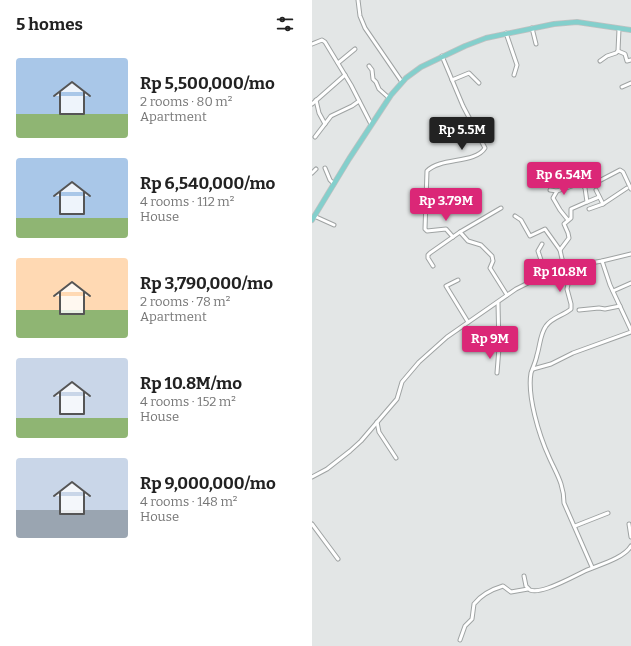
<!DOCTYPE html>
<html lang="en">
<head>
<meta charset="utf-8">
<style>
	:root { --surface:#fff; --page:#f6f6f6; --text:#222; --muted:#767676; --accent:#db2777 }
	body { margin:0; font-family:Bitter,serif; background:var(--page); color:var(--text); height:100vh; display:flex; flex-direction:column; font-size:15px; white-space:nowrap }
	* { box-sizing:border-box; margin:0 }
	p { font-size:13px; color:var(--muted) }
	.icon { flex:none; width:22px; height:22px; fill:none; stroke:currentColor; stroke-width:2; stroke-linecap:round; stroke-linejoin:round }
	.map { position:relative; flex:1; overflow:hidden }
	.panel { display:flex; flex-direction:column; background:var(--surface); width:312px }
	.panel>* { flex:none }
	.price { position:absolute; translate:-50% -34px; padding:0 9px; border-radius:4px; background:var(--accent); color:#fff; font-size:13px; line-height:26px; filter:drop-shadow(0 1px 2px #0008) }
	.price::after { content:''; position:absolute; left:50%; top:24px; width:12px; height:9px; margin-left:-6px; background:inherit; clip-path:polygon(0 0,100% 0,50% 100%) }
	.price.current { background:#222; color:#fff }
	ul { padding:0; list-style:none }
	li { display:flex; align-items:center; gap:12px; height:100px; padding:0 16px }
	li span { display:grid; place-items:center; flex:none; width:112px; height:80px; border-radius:4px; color:#555 }
	li>.icon { margin-inline-start:auto }
	span .icon { width:48px; height:48px; fill:#fffc; stroke-width:1 }
	li b { font-size:17px }
	h2 { display:flex; justify-content:space-between; align-items:center; height:48px; padding:0 16px; font-size:17px }
	main { display:flex; flex:1; min-height:0 }
	.map>svg:first-child { display:block }
	.lines { fill:none; stroke-linecap:round; stroke-linejoin:round }
	.minor-casing { stroke:#9fa3a3; stroke-width:5 }
	.primary-casing { stroke:#c1c1c1; stroke-width:6 }
	.minor { stroke:#fff; stroke-width:3 }
	.primary { stroke:#84cfcc; stroke-width:4.5 }
</style>
</head>
<body>
<main>
<section class="panel">
<h2>5 homes<svg class="icon" aria-label="filters" viewBox="0 0 24 24"><path d="M4 7h16M4 17h16"/><circle cx="9" cy="7" r="2"/><circle cx="15" cy="17" r="2"/></svg></h2>
<ul>
<li><span style="background:linear-gradient(#a9c7e8 70%,#8fb573 0)"><svg class="icon" aria-label="home" viewBox="0 0 24 24"><path d="M3 11l9-7 9 7M6 9v11h12V9"/></svg></span><div><b>Rp 5,500,000/mo</b><p>2 rooms · 80 m²</p><p>Apartment</p></div></li>
<li><span style="background:linear-gradient(#a9c7e8 75%,#8fb573 0)"><svg class="icon" aria-label="home" viewBox="0 0 24 24"><path d="M3 11l9-7 9 7M6 9v11h12V9"/></svg></span><div><b>Rp 6,540,000/mo</b><p>4 rooms · 112 m²</p><p>House</p></div></li>
<li><span style="background:linear-gradient(#ffd9b3 65%,#8fb573 0)"><svg class="icon" aria-label="home" viewBox="0 0 24 24"><path d="M3 11l9-7 9 7M6 9v11h12V9"/></svg></span><div><b>Rp 3,790,000/mo</b><p>2 rooms · 78 m²</p><p>Apartment</p></div></li>
<li><span style="background:linear-gradient(#c9d6e8 75%,#8fb573 0)"><svg class="icon" aria-label="home" viewBox="0 0 24 24"><path d="M3 11l9-7 9 7M6 9v11h12V9"/></svg></span><div><b>Rp 10.8M/mo</b><p>4 rooms · 152 m²</p><p>House</p></div></li>
<li><span style="background:linear-gradient(#c9d6e8 65%,#9aa5b1 0)"><svg class="icon" aria-label="home" viewBox="0 0 24 24"><path d="M3 11l9-7 9 7M6 9v11h12V9"/></svg></span><div><b>Rp 9,000,000/mo</b><p>4 rooms · 148 m²</p><p>House</p></div></li>
</ul>
</section>
<div class="map">
<svg width="319" height="646" viewBox="0 0 319 646">
	<rect width="100%" height="100%" fill="#e3e6e6"/>
	<g class="lines">
		<g class="minor-casing">
			<g id="minor">
				<polyline points="46,0 48,16 53,28 90,82"/>
				<polyline points="220,28 224,44"/>
				<polyline points="194,33 205,65 202,75"/>
				<polyline points="0,44 10,40 13,42 39,85 59,124"/>
				<polyline points="306,51 313,54 315,61 319,60"/>
				<path d="M 130,56 L 151,106 L 173,148 C 163,164 129,157 115,171 L 113,229 L 115,231 L 134,229 L 141,237"/>
				<polyline points="288,61 295,56 304,53 306,51 307,29"/>
				<polyline points="26,63 43,49"/>
				<polyline points="57,66 60,70 61,79 64,82 67,89 77,98"/>
				<polyline points="140,80 157,73 167,83"/>
				<polyline points="310,87 319,83"/>
				<polyline points="4,100 7,113 13,124"/>
				<polyline points="0,104 33,75"/>
				<polyline points="3,137 19,116 40,106 47,101"/>
				<polyline points="13,168 18,180 22,184"/>
				<polyline points="0,173 4,169"/>
				<polyline points="270,184 281,179 287,181 308,170 311,172 319,189"/>
				<polyline points="238,190 245,191 241,198 248,210 256,220"/>
				<polyline points="284,190 291,204"/>
				<polyline points="245,191 269,183 273,188 275,202 259,209 259,218 252,224 256,233 257,238 248,250"/>
				<polyline points="275,202 287,197"/>
				<polyline points="277,209 291,204 315,188"/>
				<polyline points="2,216 22,225"/>
				<polyline points="203,216 209,220 218,236 233,229 248,250 250,259 255,267"/>
				<polyline points="148,232 156,241 169,245 180,256 181,261 178,268 195,295"/>
				<polyline points="230,244 226,251 234,275"/>
				<polyline points="290,261 298,285 319,330"/>
				<polyline points="121,266 116,258 116,255 118,253 148,232 189,208"/>
				<path d="M 260,266 L 255,289 L 259,304 L 259,309 C 251,316 240,317 234,326 C 228,334 228,346 225,355 C 224,361 221,367 219,373 C 215,396 227,435 237,457 C 244,473 252,484 252,503 L 280,567"/>
				<polyline points="146,280 134,286 156,322"/>
				<polyline points="301,291 319,283"/>
				<polyline points="267,310 287,308 293,309 308,306"/>
				<polyline points="221,369 239,364 261,353 319,332"/>
				<polyline points="185,373 187,348 186,303"/>
				<polyline points="65,422 67,432 84,458"/>
				<polyline points="0,477 15,469 38,451 49,441 85,399 90,382 107,362 135,337 204,289 228,277 255,267 290,261 319,254"/>
				<polyline points="0,524 26,559"/>
				<polyline points="317,524 319,537"/>
				<polyline points="263,526 296,513"/>
				<path d="M 212,576 L 214,586 L 218,590 C 223,592 230,590 236,588 C 248,584 261,577 273,571 C 286,565 311,559 319,546"/>
				<path d="M 148,640 L 153,626 L 160,619 L 162,604 C 169,595 181,589 191,586 L 199,592 L 216,589"/>
			</g>
		</g>
		<g class="primary-casing">
			<polyline id="primary" points="0,220 37,159 79,95 94,78 109,67 153,46 174,38 242,24 265,22 319,30"/>
		</g>
		<use href="#minor" class="minor"/>
		<use href="#primary" class="primary"/>
	</g>
</svg>
<b class="price current" style="left:150px;top:151px">Rp 5.5M</b>
<b class="price" style="left:252px;top:196px">Rp 6.54M</b>
<b class="price" style="left:134px;top:222px">Rp 3.79M</b>
<b class="price" style="left:248px;top:293px">Rp 10.8M</b>
<b class="price" style="left:178px;top:360px">Rp 9M</b>
</div>
</main>
</body>
</html>
